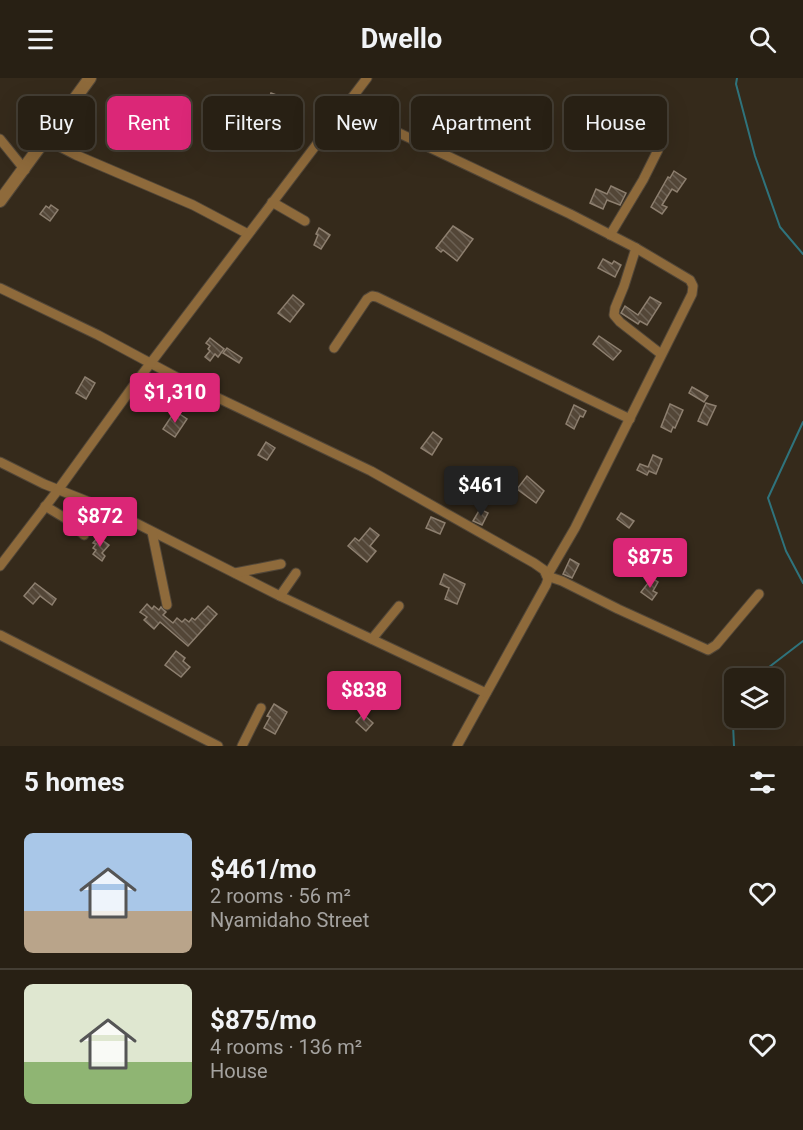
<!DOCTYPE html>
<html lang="en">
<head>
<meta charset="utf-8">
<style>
	:root { --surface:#282014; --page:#342d22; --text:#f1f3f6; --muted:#a5a3a0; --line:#443e34; --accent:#db2777 }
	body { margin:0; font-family:Roboto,sans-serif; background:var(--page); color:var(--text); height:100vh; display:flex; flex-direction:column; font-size:22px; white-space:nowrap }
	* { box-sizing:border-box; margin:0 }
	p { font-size:20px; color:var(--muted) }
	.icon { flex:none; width:33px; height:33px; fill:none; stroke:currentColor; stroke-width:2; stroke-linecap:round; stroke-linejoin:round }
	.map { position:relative; height:668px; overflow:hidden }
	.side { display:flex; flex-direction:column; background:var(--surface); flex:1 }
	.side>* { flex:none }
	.banner { position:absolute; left:18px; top:18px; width:768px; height:54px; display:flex; gap:12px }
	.controls { position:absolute; left:724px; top:590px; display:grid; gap:12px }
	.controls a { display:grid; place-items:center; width:60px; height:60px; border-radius:9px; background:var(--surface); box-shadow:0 6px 24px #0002,0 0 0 2px var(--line); font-size:30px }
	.price { position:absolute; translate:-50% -51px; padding:0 14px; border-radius:6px; background:var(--accent); color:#fff; font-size:20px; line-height:39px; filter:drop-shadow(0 2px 3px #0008) }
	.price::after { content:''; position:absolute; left:50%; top:36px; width:18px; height:14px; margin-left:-9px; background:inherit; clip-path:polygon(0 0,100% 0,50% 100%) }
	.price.selected { background:#222; color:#fff }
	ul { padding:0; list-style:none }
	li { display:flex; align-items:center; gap:18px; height:150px; padding:0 24px }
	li+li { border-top:2px solid var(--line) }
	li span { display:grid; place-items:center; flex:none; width:168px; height:120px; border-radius:9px; color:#555 }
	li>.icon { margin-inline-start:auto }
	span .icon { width:72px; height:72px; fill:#fffc; stroke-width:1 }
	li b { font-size:26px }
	h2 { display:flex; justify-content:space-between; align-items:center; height:72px; padding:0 24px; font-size:26px }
	.chip { padding:0 21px; border-radius:9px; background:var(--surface); box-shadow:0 6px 24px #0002,0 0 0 2px var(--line); font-size:21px; line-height:54px }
	.chip.selected { background:var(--accent); color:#fff }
	header { display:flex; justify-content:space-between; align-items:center; height:78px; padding:0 24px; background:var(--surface); font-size:27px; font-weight:700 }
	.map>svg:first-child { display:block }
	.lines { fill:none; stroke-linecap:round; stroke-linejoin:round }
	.stream { stroke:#2f737c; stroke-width:2 }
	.building { fill:url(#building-back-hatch); stroke:#8d7f6f; stroke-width:1.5 }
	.minor-casing { stroke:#514638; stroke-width:11 }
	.tertiary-casing { stroke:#514638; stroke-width:14 }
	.minor { stroke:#8e6a3b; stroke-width:9 }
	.tertiary { stroke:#8e6a3b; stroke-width:12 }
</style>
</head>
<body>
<header><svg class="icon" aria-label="menu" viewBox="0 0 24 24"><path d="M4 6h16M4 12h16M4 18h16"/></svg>Dwello<svg class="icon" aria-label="search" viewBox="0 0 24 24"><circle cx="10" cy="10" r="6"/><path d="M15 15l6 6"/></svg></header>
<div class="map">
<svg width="803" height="668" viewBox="0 0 803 668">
	<defs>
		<pattern id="building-back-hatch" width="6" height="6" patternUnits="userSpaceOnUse" patternTransform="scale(1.5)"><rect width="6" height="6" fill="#534637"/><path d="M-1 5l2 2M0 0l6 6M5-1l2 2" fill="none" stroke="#6b6053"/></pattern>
	</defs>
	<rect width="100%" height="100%" fill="#352a1b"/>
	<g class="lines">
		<g class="stream">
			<polyline points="737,0 736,6 755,78 780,149 803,176"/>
			<polyline points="803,344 768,420 786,473 803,505"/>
			<polyline points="758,600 760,596 803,563"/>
			<polyline points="734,668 733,646 737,639"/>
		</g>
	</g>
	<g class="building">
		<polygon points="271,15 279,18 273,34 265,31"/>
		<polygon points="649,39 663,39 662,61 649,61"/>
		<polygon points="674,93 686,101 677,114 672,111 662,127 667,129 662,136 651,129 668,99 670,100"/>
		<polygon points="611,108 626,115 620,127 607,122 603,131 590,125 596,111 607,116"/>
		<polygon points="51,127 58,132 50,143 40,136 46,128 49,130"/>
		<polygon points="453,148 473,161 457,183 443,172 441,174 436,170"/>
		<polygon points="319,150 330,157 321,171 314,167 318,157 316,156"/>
		<polygon points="603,181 612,186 614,183 621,187 615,199 598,190"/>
		<polygon points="293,217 304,226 290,244 278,235"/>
		<polygon points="650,219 661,225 647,247 640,243 638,246 621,235 625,228 638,237"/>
		<polygon points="599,258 621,273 613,282 593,266"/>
		<polygon points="210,260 224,271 218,279 215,276 210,283 205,279 210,273 208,271 210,268 206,265"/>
		<polygon points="227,270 242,280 239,285 223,275"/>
		<polygon points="85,299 95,305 86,321 76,315"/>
		<polygon points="692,309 708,318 704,324 689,315"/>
		<polygon points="706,325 716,328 707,347 698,343"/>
		<polygon points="670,326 683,332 675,350 673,349 671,354 661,349"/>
		<polygon points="574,327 586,333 583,339 580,338 574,351 566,346"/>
		<polygon points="175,333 187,341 175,359 163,351"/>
		<polygon points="433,354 442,361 432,377 421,370"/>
		<polygon points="266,364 275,370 267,382 258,377"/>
		<polygon points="653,377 662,381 656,396 649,393 647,397 637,392 640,386 648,389"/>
		<polygon points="527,398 544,413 536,425 517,411"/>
		<polygon points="480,431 488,435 482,447 473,443"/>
		<polygon points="621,435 634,443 629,450 617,441"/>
		<polygon points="431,439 445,445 440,456 426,450"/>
		<polygon points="370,450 379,457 370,468 376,473 367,484 348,468 355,460 359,463"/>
		<polygon points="98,459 109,467 102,475 105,478 102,483 93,476 96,472 93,470 96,466 93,465"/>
		<polygon points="570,481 579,486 572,500 563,496"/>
		<polygon points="444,496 465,506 457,526 445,521 449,510 440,506"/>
		<polygon points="652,500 658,504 653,513 657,515 652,522 641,514"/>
		<polygon points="35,505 56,521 52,527 40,518 33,526 24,518"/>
		<polygon points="147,526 152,531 154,528 159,532 161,529 166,534 163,537 173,545 177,540 182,544 185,541 189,544 192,540 195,542 208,528 217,536 188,568 160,544 154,551 144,542 147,539 140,534"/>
		<polygon points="176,573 185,580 183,583 190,589 181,599 165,587"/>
		<polygon points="274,626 287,634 275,656 264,650 270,639 267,638"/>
		<polygon points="363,636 373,645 366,653 356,644"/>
	</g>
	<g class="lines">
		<g class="minor-casing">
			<g id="minor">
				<polyline points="344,29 570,136 636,170 690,202 693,208 692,216 575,450 547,498 562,503 618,531 708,572 716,567 759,516"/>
				<polyline points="0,61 25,92"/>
				<polyline points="45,61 76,77 193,127 248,156"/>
				<polyline points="272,124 305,143"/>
				<polyline points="610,157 643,102 658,72"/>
				<polyline points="636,170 624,208 615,230 614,237 620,244 661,276"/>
				<polyline points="0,210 98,257 193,308 371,393 534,485 544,492 548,501 546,507 457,668"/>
				<polyline points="334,270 367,221 372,218 377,219 630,341"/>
				<polyline points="0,384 44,406 112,433 280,518 486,615"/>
				<polyline points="45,428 65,440 84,457"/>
				<polyline points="152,454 167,527"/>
				<polyline points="0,488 58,412 134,307 367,0"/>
				<polyline points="235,495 281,486"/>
				<polyline points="280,518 296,495"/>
				<polyline points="0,557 218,668"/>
				<polyline points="372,561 399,528"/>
				<polyline points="242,668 261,630"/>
			</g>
		</g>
		<g class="tertiary-casing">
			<polyline id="tertiary" points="0,123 90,0"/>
		</g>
		<use href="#minor" class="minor"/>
		<use href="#tertiary" class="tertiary"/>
	</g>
</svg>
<div class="controls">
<a><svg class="icon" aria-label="layers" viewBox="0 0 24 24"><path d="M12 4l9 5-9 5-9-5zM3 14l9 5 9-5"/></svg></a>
</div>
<b class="price" style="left:175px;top:346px">$1,310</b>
<b class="price selected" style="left:481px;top:439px">$461</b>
<b class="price" style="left:100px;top:470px">$872</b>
<b class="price" style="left:650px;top:511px">$875</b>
<b class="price" style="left:364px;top:644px">$838</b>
<div class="banner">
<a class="chip">Buy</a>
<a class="chip selected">Rent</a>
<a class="chip">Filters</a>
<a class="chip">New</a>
<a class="chip">Apartment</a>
<a class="chip">House</a>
</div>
</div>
<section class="side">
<h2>5 homes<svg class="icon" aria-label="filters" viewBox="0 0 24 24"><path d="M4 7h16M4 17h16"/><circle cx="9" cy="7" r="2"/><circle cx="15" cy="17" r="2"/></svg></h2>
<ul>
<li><span style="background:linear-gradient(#a9c7e8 65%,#b9a48a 0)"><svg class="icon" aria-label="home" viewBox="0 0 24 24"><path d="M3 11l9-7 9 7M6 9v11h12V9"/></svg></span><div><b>$461/mo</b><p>2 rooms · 56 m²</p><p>Nyamidaho Street</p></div><svg class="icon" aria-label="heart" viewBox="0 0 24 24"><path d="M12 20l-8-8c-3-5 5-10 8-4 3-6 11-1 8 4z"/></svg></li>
<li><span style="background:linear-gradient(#dfe7d0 65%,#8fb573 0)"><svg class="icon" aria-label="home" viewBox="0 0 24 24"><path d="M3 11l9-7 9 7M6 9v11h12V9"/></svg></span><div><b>$875/mo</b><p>4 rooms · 136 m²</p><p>House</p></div><svg class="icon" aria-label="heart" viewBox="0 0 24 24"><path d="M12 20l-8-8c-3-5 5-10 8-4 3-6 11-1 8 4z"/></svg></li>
</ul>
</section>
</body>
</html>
